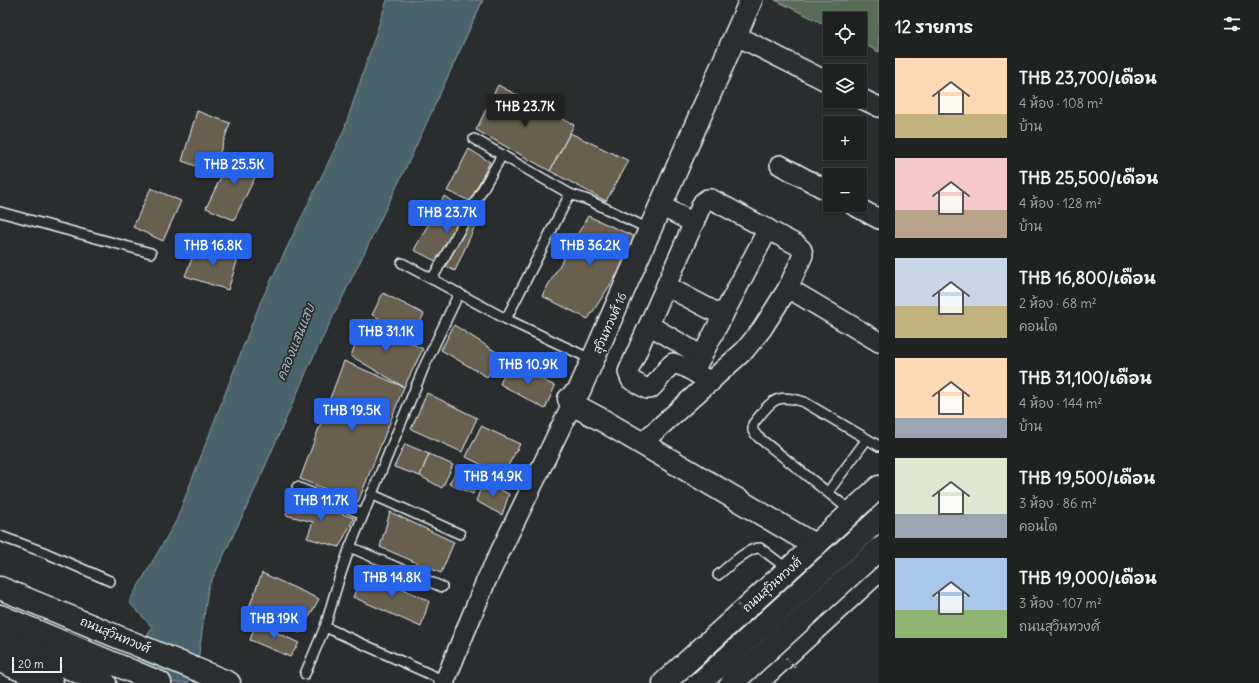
<!DOCTYPE html>
<html lang="th">
<head>
<meta charset="utf-8">
<style>
	:root { --surface:#202222; --page:#282a2a; --text:#f1f3f6; --muted:#a2a4a5; --line:#3d3f40; --accent:#2563eb }
	body { margin:0; font-family:Delius,"Playpen Sans Thai",sans-serif; background:var(--page); color:var(--text); height:100vh; display:flex; flex-direction:column; font-size:15px; white-space:nowrap }
	* { box-sizing:border-box; margin:0 }
	p { font-size:13px; color:var(--muted) }
	.icon { flex:none; width:22px; height:22px; fill:none; stroke:currentColor; stroke-width:2; stroke-linecap:round; stroke-linejoin:round }
	.map { position:relative; flex:1; overflow:hidden }
	.sheet { display:flex; flex-direction:column; background:var(--surface); width:380px }
	.sheet>* { flex:none }
	.controls { position:absolute; left:823px; top:12px; display:grid; gap:8px }
	.controls a { display:grid; place-items:center; width:44px; height:44px; border-radius:0px; background:var(--surface); box-shadow:0 1px 3px #0004,0 0 0 1px var(--line); font-size:20px }
	.scale { position:absolute; left:12px; bottom:10px; width:50px; box-sizing:border-box; padding-left:4px; border:2px solid #e8f1f8; border-top:0; font-size:11px; line-height:14px; white-space:nowrap; color:#e8f1f8; -webkit-text-stroke:3px #2a2d2e; paint-order:stroke }
	.price { position:absolute; translate:-50% -34px; padding:0 9px; border-radius:4px; background:var(--accent); color:#fff; font-size:13px; line-height:26px; filter:drop-shadow(0 1px 2px #0008) }
	.price::after { content:''; position:absolute; left:50%; top:24px; width:12px; height:9px; margin-left:-6px; background:inherit; clip-path:polygon(0 0,100% 0,50% 100%) }
	.price.selected { background:#222; color:#fff }
	ul { padding:0; list-style:none }
	li { display:flex; align-items:center; gap:12px; height:100px; padding:0 16px }
	li span { display:grid; place-items:center; flex:none; width:112px; height:80px; border-radius:0px; color:#555 }
	li>.icon { margin-inline-start:auto }
	span .icon { width:48px; height:48px; fill:#fffc; stroke-width:1 }
	li b { font-size:17px }
	h2 { display:flex; justify-content:space-between; align-items:center; height:48px; padding:0 16px; font-size:17px }
	main { display:flex; flex:1; min-height:0 }
	.map>svg:first-child { display:block }
	.green { fill:#576c57; stroke:#a0aea8 }
	.water { fill:#48646d; stroke:#889ca5 }
	.building { fill:#695e50; stroke:#e8f1f8 }
	.lines { fill:none; stroke-linecap:round; stroke-linejoin:round }
	.service-casing { stroke:#e8f1f8; stroke-width:12 }
	.minor-casing { stroke:#e8f1f8; stroke-width:22 }
	.tertiary-casing { stroke:#e8f1f8; stroke-width:25 }
	.trunk-casing { stroke:#e8f1f8; stroke-width:25 }
	.service { stroke:#2a2d2e; stroke-width:9 }
	.minor { stroke:#2a2d2e; stroke-width:19 }
	.tertiary { stroke:#2a2d2e; stroke-width:22 }
	.trunk { stroke:#2a2d2e; stroke-width:22 }
	.trunk-bridge-casing { stroke:#e8f1f8; stroke-width:25; stroke-linecap:butt }
	.path-bridge { stroke:#e8f1f8; stroke-width:2.5; stroke-dasharray:1 3; stroke-linecap:butt }
	.trunk-bridge { stroke:#2a2d2e; stroke-width:22 }
	.labels { text-anchor:middle; stroke-width:3.5; stroke-linejoin:round; paint-order:stroke }
	.street-label { font-size:12px; fill:#e8f1f8; stroke:#2a2d2e }
	.water-label { font-size:13px; font-style:italic; fill:#a8b9c0; stroke:#2a2d2e }
</style>
</head>
<body>
<main>
<div class="map">
<svg width="879" height="683" viewBox="0 0 879 683">
	<rect width="100%" height="100%" fill="#2a2d2e"/>
	<filter id="ink" filterUnits="userSpaceOnUse"><feTurbulence type="fractalNoise" baseFrequency=".025" numOctaves="2"/><feDisplacementMap in="SourceGraphic" scale="8" xChannelSelector="R" yChannelSelector="G"/><feConvolveMatrix kernelMatrix="1 2 1 2 8 2 1 2 1" color-interpolation-filters="sRGB"/></filter>
	<g filter="url(#ink)">
		<polygon class="green" points="775,0 879,0 879,52 860,42 860,19 830,19 830,27"/>
		<polygon class="water" points="387,0 483,0 411,157 309,366 253,494 208,588 199,654 188,683 128,683 144,642 152,627 129,602 176,521 260,303 344,130"/>
		<g class="building">
			<polygon points="498,85 574,125 550,171 476,130"/>
			<polygon points="197,111 230,123 213,172 182,161"/>
			<polygon points="570,133 629,161 606,201 550,171"/>
			<polygon points="469,149 490,162 470,201 447,191"/>
			<polygon points="232,154 262,163 234,220 206,208"/>
			<polygon points="151,188 181,201 163,241 133,227"/>
			<polygon points="444,196 478,219 455,271 414,250"/>
			<polygon points="588,216 640,239 588,319 542,296"/>
			<polygon points="197,246 239,255 228,290 185,276"/>
			<polygon points="383,293 424,314 414,334 372,315"/>
			<polygon points="364,320 423,349 404,387 351,356"/>
			<polygon points="454,325 501,355 487,377 441,350"/>
			<polygon points="344,361 404,387 358,502 300,479"/>
			<polygon points="509,363 555,386 545,409 500,384"/>
			<polygon points="427,393 477,418 462,452 411,429"/>
			<polygon points="481,426 520,444 503,475 466,457"/>
			<polygon points="405,444 429,454 420,476 394,467"/>
			<polygon points="429,454 453,465 442,488 420,476"/>
			<polygon points="458,468 477,481 473,494 449,484"/>
			<polygon points="483,482 509,494 502,515 476,501"/>
			<polygon points="292,497 354,518 339,547 307,538 313,522 286,515"/>
			<polygon points="390,512 454,542 441,573 380,547"/>
			<polygon points="365,571 429,601 421,627 353,597"/>
			<polygon points="262,573 319,599 300,633 248,610"/>
			<polygon points="256,623 299,643 290,657 250,640"/>
		</g>
		<g class="lines">
			<g class="service-casing">
				<g id="service">
					<polyline points="474,139 570,194"/>
					<polyline points="502,155 432,279 506,319"/>
					<polyline points="0,212 151,253"/>
					<polyline points="402,263 432,279"/>
					<polyline points="593,360 506,319 570,194 588,200 651,230"/>
					<polyline points="297,487 363,514"/>
					<polyline points="828,492 867,439"/>
					<polyline points="371,494 460,534"/>
					<path d="M 851,511 L 758,437 L 753,431 L 753,424 C 771,402 774,392 804,402 L 879,446"/>
					<polyline points="0,536 46,553 110,581"/>
					<polyline points="350,547 424,367 459,293"/>
					<path d="M 718,575 C 727,568 748,547 760,548 L 789,570"/>
					<polyline points="442,587 350,547 339,579 325,627 445,681"/>
					<polyline points="305,674 325,627"/>
				</g>
			</g>
			<g class="minor-casing">
				<g id="minor">
					<polyline points="735,35 830,83"/>
					<polyline points="860,98 879,107"/>
					<polyline points="780,165 830,192"/>
					<polyline points="853,205 879,219"/>
					<polyline points="661,206 694,223"/>
					<polyline points="666,286 723,316"/>
					<polyline points="649,325 702,356"/>
					<polyline points="694,371 768,229"/>
					<path d="M 711,382 L 685,367 L 673,363 C 664,370 659,382 650,389 L 647,389 L 631,380 L 628,372 L 703,202 L 707,199 L 711,199 L 797,245 L 802,250 L 803,255 L 788,288"/>
					<polyline points="642,443 745,350 762,329 788,288 879,342"/>
					<polyline points="444,683 486,581 572,404"/>
				</g>
			</g>
			<g class="tertiary-casing">
				<polyline id="tertiary" points="751,0 579,391 569,399 572,404 602,420 816,546"/>
			</g>
			<g class="trunk-casing">
				<g id="trunk">
					<polyline points="0,588 229,683"/>
					<polyline points="0,616 160,683"/>
					<polyline points="0,639 105,683"/>
					<polyline points="0,661 52,683"/>
					<polyline points="664,683 879,487"/>
					<polyline points="756,683 879,570"/>
				</g>
			</g>
			<use href="#service" class="service"/>
			<use href="#minor" class="minor"/>
			<use href="#tertiary" class="tertiary"/>
			<use href="#trunk" class="trunk"/>
			<g class="trunk-bridge-casing">
				<g id="trunk-bridge">
					<polyline points="700,683 879,519"/>
					<polyline points="732,683 879,549"/>
				</g>
			</g>
			<g class="path-bridge">
				<polyline points="738,605 746,614"/>
				<polyline points="786,658 796,669"/>
			</g>
			<use href="#trunk-bridge" class="trunk-bridge"/>
		</g>
	</g>
	<g class="labels">
		<g class="street-label">
			<text transform="translate(610 323) rotate(-66)" y="4">สุวินทวงศ์ 16</text>
			<text transform="translate(772 585) rotate(-42)" y="4">ถนนสุวินทวงศ์</text>
			<text transform="translate(115 635) rotate(23)" y="4">ถนนสุวินทวงศ์</text>
		</g>
		<g class="water-label">
			<text transform="translate(295 342) rotate(-68)" y="5">คลองแสนแสบ</text>
		</g>
	</g>
</svg>
<div class="controls">
<a><svg class="icon" aria-label="locate" viewBox="0 0 24 24"><circle cx="12" cy="12" r="6"/><path d="M12 2v4M12 18v4M2 12h4M18 12h4"/></svg></a>
<a><svg class="icon" aria-label="layers" viewBox="0 0 24 24"><path d="M12 4l9 5-9 5-9-5zM3 14l9 5 9-5"/></svg></a>
<a>+</a>
<a>−</a>
</div>
<div class="scale">20 m</div>
<b class="price selected" style="left:525px;top:128px">THB 23.7K</b>
<b class="price" style="left:234px;top:186px">THB 25.5K</b>
<b class="price" style="left:447px;top:234px">THB 23.7K</b>
<b class="price" style="left:213px;top:267px">THB 16.8K</b>
<b class="price" style="left:590px;top:267px">THB 36.2K</b>
<b class="price" style="left:386px;top:353px">THB 31.1K</b>
<b class="price" style="left:528px;top:386px">THB 10.9K</b>
<b class="price" style="left:352px;top:432px">THB 19.5K</b>
<b class="price" style="left:493px;top:498px">THB 14.9K</b>
<b class="price" style="left:321px;top:522px">THB 11.7K</b>
<b class="price" style="left:392px;top:599px">THB 14.8K</b>
<b class="price" style="left:274px;top:640px">THB 19K</b>
</div>
<section class="sheet">
<h2>12 รายการ<svg class="icon" aria-label="filters" viewBox="0 0 24 24"><path d="M4 7h16M4 17h16"/><circle cx="9" cy="7" r="2"/><circle cx="15" cy="17" r="2"/></svg></h2>
<ul>
<li><span style="background:linear-gradient(#ffd9b3 70%,#c2b280 0)"><svg class="icon" aria-label="home" viewBox="0 0 24 24"><path d="M3 11l9-7 9 7M6 9v11h12V9"/></svg></span><div><b>THB 23,700/เดือน</b><p>4 ห้อง · 108 m²</p><p>บ้าน</p></div></li>
<li><span style="background:linear-gradient(#f6c9c9 65%,#b9a48a 0)"><svg class="icon" aria-label="home" viewBox="0 0 24 24"><path d="M3 11l9-7 9 7M6 9v11h12V9"/></svg></span><div><b>THB 25,500/เดือน</b><p>4 ห้อง · 128 m²</p><p>บ้าน</p></div></li>
<li><span style="background:linear-gradient(#c9d6e8 60%,#c2b280 0)"><svg class="icon" aria-label="home" viewBox="0 0 24 24"><path d="M3 11l9-7 9 7M6 9v11h12V9"/></svg></span><div><b>THB 16,800/เดือน</b><p>2 ห้อง · 68 m²</p><p>คอนโด</p></div></li>
<li><span style="background:linear-gradient(#ffd9b3 75%,#9aa5b1 0)"><svg class="icon" aria-label="home" viewBox="0 0 24 24"><path d="M3 11l9-7 9 7M6 9v11h12V9"/></svg></span><div><b>THB 31,100/เดือน</b><p>4 ห้อง · 144 m²</p><p>บ้าน</p></div></li>
<li><span style="background:linear-gradient(#dfe7d0 70%,#9aa5b1 0)"><svg class="icon" aria-label="home" viewBox="0 0 24 24"><path d="M3 11l9-7 9 7M6 9v11h12V9"/></svg></span><div><b>THB 19,500/เดือน</b><p>3 ห้อง · 86 m²</p><p>คอนโด</p></div></li>
<li><span style="background:linear-gradient(#a9c7e8 65%,#8fb573 0)"><svg class="icon" aria-label="home" viewBox="0 0 24 24"><path d="M3 11l9-7 9 7M6 9v11h12V9"/></svg></span><div><b>THB 19,000/เดือน</b><p>3 ห้อง · 107 m²</p><p>ถนนสุวินทวงศ์</p></div></li>
</ul>
</section>
</main>
</body>
</html>
